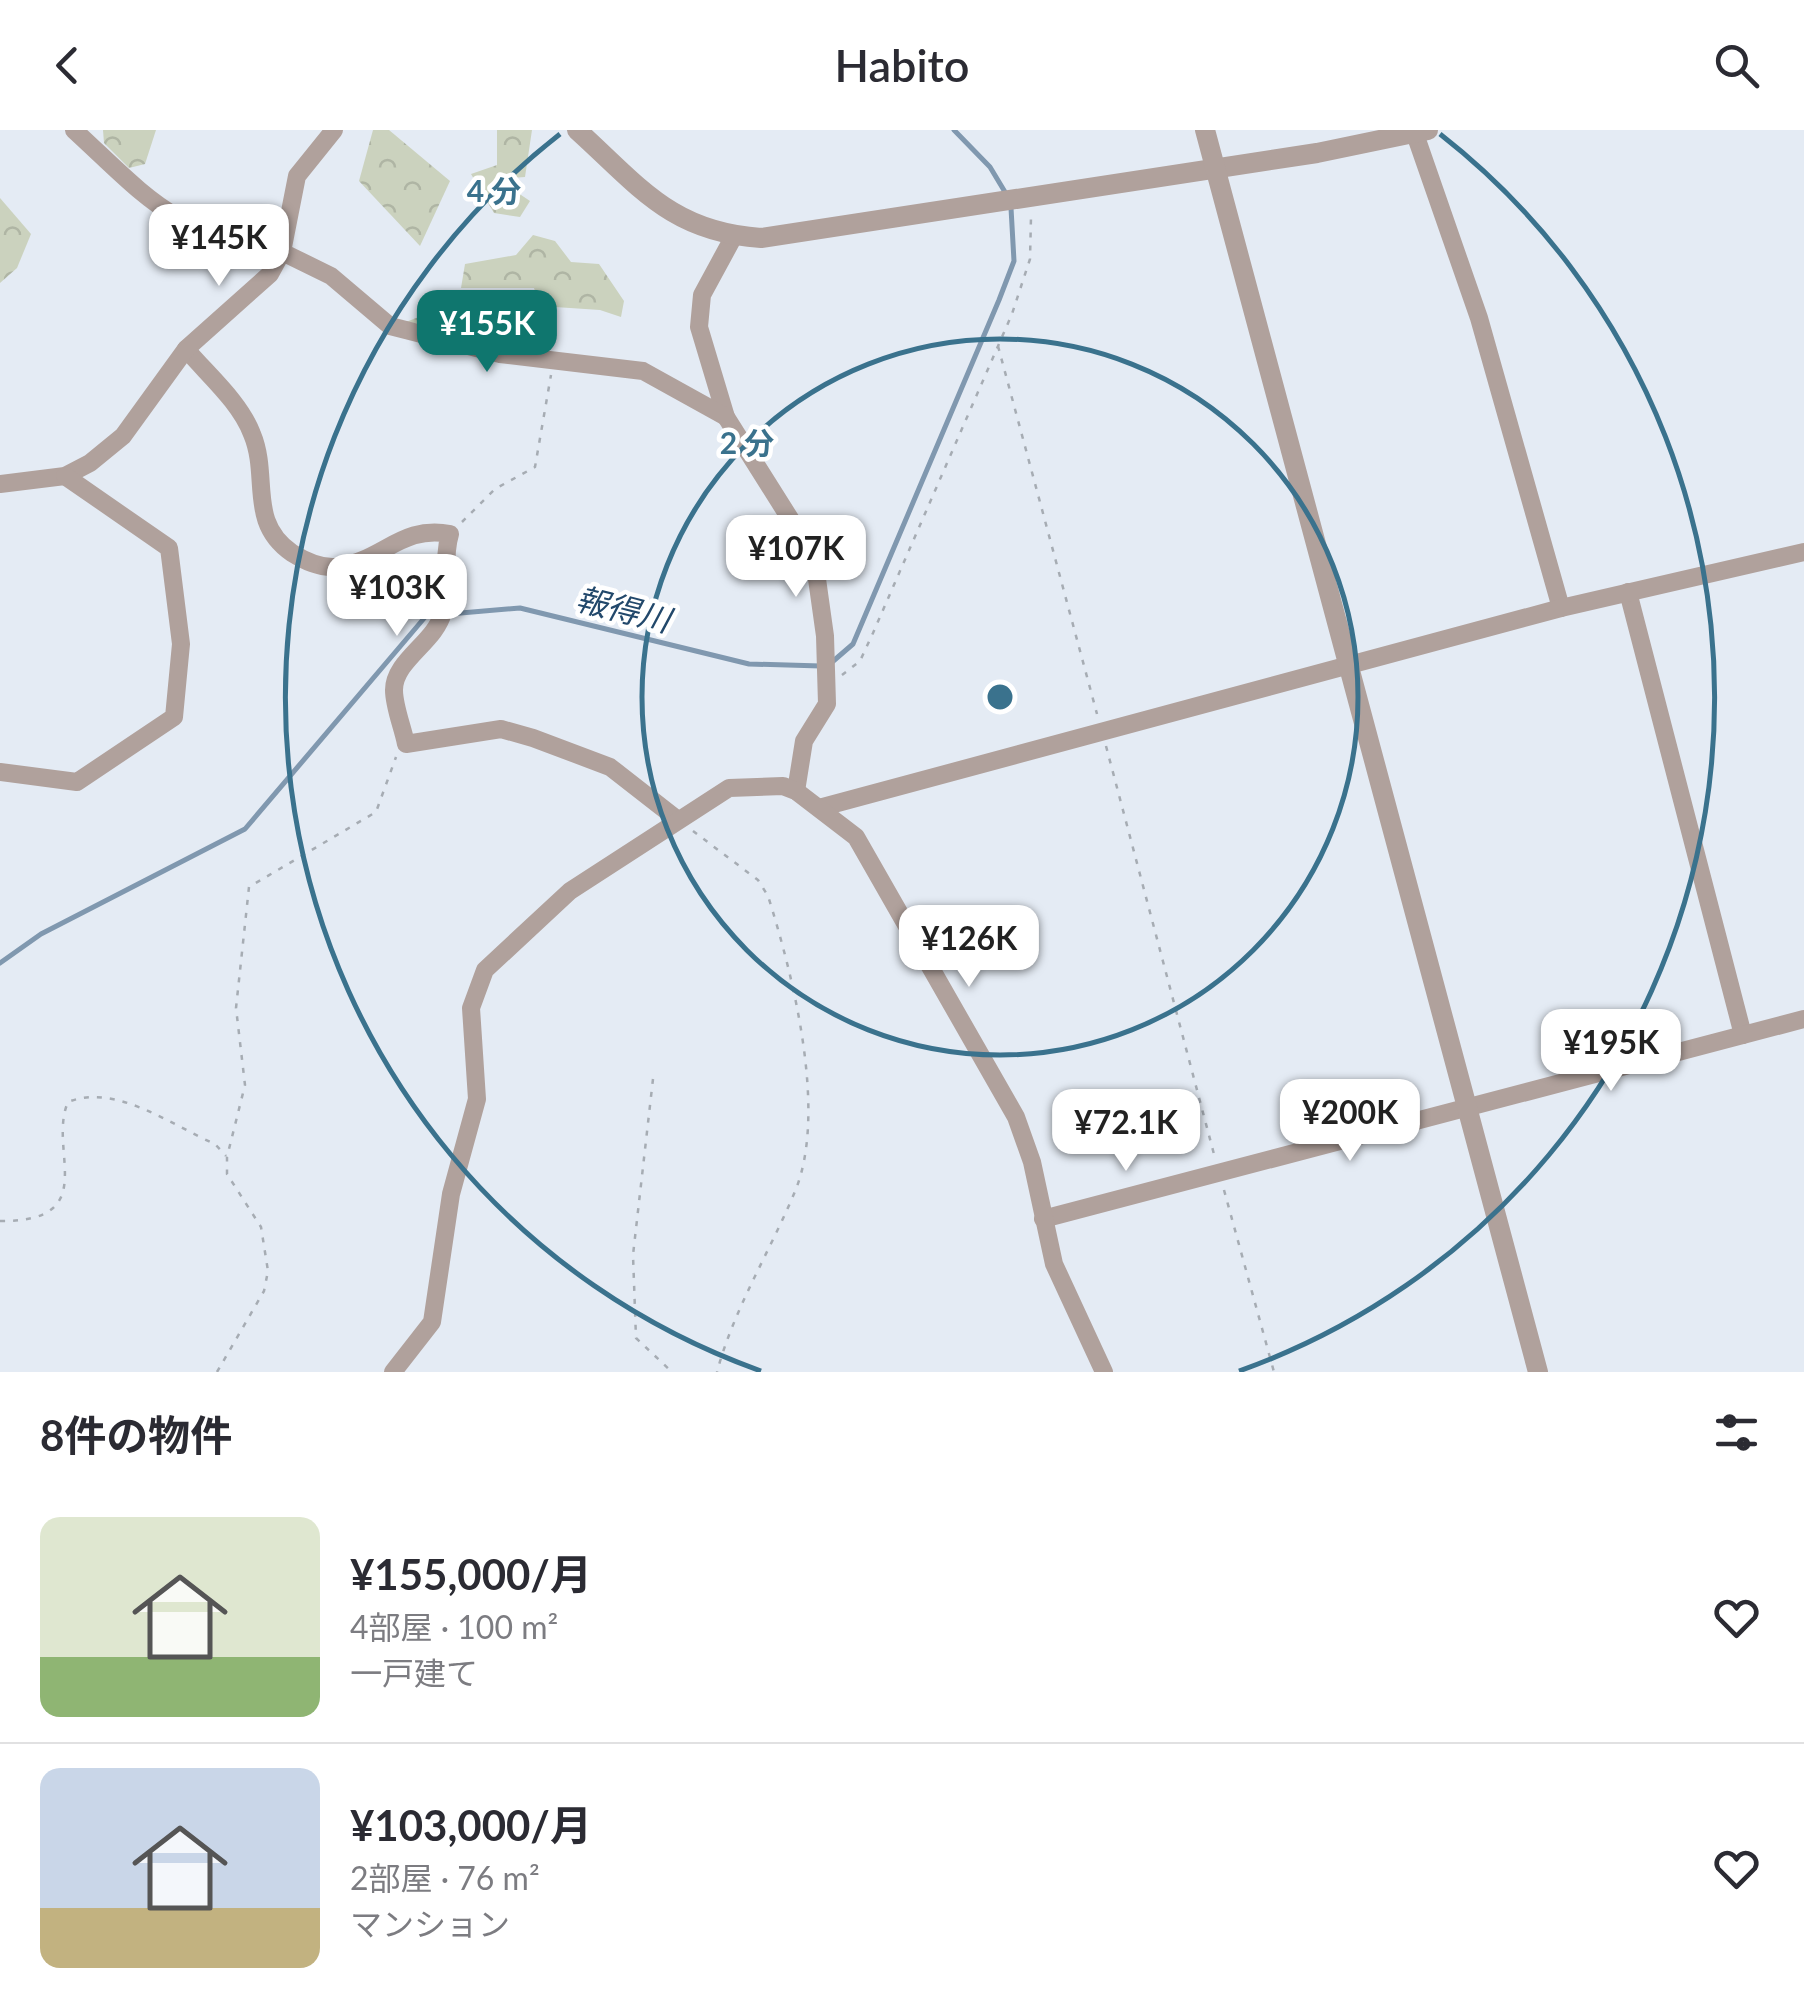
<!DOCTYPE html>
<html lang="ja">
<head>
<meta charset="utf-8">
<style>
	:root { --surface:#fff; --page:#f2f2f3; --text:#2b2b33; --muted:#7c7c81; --line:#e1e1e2; --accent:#0f766e }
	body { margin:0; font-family:Lato,"Noto Sans JP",sans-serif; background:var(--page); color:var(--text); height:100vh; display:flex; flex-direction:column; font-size:38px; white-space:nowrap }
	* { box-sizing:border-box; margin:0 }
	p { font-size:32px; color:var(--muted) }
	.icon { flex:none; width:55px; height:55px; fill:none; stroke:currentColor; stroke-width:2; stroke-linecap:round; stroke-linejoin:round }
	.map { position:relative; height:1242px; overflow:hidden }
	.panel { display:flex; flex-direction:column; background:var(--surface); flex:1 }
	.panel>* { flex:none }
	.price { position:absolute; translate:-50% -85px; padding:0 22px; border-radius:20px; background:#fff; color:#222; font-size:32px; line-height:65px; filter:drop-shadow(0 2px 5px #0008) }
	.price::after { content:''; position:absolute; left:50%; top:60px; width:30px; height:22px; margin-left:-15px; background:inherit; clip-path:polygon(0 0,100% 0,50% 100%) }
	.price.current { background:var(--accent); color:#fff }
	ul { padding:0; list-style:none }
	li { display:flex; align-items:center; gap:30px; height:250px; padding:0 40px }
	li+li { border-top:2px solid var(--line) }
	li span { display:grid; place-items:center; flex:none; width:280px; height:200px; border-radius:20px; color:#555 }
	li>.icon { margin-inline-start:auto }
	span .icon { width:120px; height:120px; fill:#fffc; stroke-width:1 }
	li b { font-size:42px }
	h2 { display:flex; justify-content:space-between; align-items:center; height:120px; padding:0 40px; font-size:42px }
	header { display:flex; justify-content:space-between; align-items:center; height:130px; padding:0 40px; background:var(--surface); font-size:45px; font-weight:600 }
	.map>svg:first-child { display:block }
	.forest { fill:url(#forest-crowns) }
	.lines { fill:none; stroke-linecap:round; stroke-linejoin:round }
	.stream { stroke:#8098af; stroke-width:5 }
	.path { stroke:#a6acb3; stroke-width:2.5; stroke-dasharray:5 8; stroke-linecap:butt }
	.minor { stroke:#b0a19c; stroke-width:18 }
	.tertiary { stroke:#b0a19c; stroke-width:20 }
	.ring { fill:none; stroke:#3a728d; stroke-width:5 }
	.labels { text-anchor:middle; stroke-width:9; stroke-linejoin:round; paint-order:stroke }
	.water-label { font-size:32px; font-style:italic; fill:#22486b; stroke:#fff }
	.centre { fill:#3a728d; stroke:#fff; stroke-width:5 }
	.ring-label { font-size:30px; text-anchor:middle; font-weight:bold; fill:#3a728d; stroke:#fff; stroke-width:9; stroke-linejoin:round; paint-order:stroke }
</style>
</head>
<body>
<header><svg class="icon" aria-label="back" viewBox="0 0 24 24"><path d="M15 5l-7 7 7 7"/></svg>Habito<svg class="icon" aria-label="search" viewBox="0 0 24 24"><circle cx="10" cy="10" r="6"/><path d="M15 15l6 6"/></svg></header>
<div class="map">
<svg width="1804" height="1242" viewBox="0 0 1804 1242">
	<defs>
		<pattern id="forest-crowns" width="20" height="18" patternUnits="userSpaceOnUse" patternTransform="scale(2.5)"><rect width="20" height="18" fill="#cbd2be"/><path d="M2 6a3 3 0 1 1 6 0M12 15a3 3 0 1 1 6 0" fill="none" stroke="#afb5a4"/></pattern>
	</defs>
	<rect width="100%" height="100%" fill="#e4ebf4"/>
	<g class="forest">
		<polygon points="103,0 156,0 145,34 129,38 104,13"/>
		<polygon points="373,0 389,0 450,51 420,116 359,51"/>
		<polygon points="497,0 532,0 525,47 497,49 530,71 520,87 494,83 471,44 497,35"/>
		<polygon points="0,68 31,104 17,138 0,153"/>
		<polygon points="533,105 555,111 571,132 599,134 624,171 621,187 600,180 540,176 534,158 461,158 465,134 516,125"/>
		<polygon points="467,168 487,181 476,202 406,192"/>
	</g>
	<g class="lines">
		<g class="stream">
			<polyline points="954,0 990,37 1008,67"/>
			<polyline points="831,533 853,514 999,170 1014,131 1011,78"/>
			<polyline points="0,833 41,804 245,699 426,486 520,478 749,534 821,536"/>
		</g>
		<g class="path">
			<polyline points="998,216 1097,584"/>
			<polyline points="462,392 495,359 535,337 551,245"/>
			<polyline points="842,545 860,531 873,503 1012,184 1030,129 1031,87"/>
			<polyline points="1106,616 1215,1028"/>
			<path d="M 693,701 L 758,750 L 768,766 C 793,845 827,980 796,1059 C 771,1120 734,1178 717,1242"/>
			<polyline points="653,949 633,1125 636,1208 672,1242"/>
			<polyline points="1224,1060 1274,1242"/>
			<path d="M 0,1091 C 103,1092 47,1020 68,972 C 116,953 171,995 215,1014 L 226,1026"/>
			<polyline points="217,1242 264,1161 268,1141 261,1097 227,1044 227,1027 245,955 236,878 249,757 376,682 396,627"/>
		</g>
		<g class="minor">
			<path d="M 74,0 C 147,67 178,110 283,114"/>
			<polyline points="1415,4 1479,188 1561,478"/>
			<polyline points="734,106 702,165 699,197 726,287 806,414 817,449 825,506 827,574 804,611 796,661"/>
			<polyline points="282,122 331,146 390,196 500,224 643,241 726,287"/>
			<path d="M 186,219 C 208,245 240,272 252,304 C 270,347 247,392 292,423 C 305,431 319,438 335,437 C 381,433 401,394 450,404 C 442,430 450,456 443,482 C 436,512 394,530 394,560 C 394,577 403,598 406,614 L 501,599 L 533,608 L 610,637 L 678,690"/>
			<polyline points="0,354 65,346 90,333 123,306 186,219 270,144 282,122 297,46 334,0"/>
			<polyline points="1628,462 1743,905"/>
			<polyline points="0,642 77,652 174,587 181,514 169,418 65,346"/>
			<polyline points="819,678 1561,478 1804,422"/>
			<polyline points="1043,1089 1804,889"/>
			<polyline points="393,1242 432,1192 451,1064 477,969 471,878 485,840 570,761 729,658 783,656 796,661 856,707 1016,987 1032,1032 1054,1134 1104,1242"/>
		</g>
		<g class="tertiary">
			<path d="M 577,0 C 639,56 671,102 761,108 L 1317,23 L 1428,0"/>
			<polyline points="1205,0 1538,1242"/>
		</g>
	</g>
	<g class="ring">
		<circle cx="1000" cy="567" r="358"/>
		<path d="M761 1241A715 715 0 0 1 560 4M1440 4A715 715 0 0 1 1239 1241"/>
	</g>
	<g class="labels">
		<g class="water-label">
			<text transform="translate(623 480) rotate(14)" y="11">報得川</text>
		</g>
	</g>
	<circle cx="1000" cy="567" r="15" class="centre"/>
	<g class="ring-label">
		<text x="494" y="72">4 分</text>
		<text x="747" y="324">2 分</text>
	</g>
</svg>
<b class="price" style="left:219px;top:159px">¥145K</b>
<b class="price current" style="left:487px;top:245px">¥155K</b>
<b class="price" style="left:796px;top:470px">¥107K</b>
<b class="price" style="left:397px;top:509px">¥103K</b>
<b class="price" style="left:969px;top:860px">¥126K</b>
<b class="price" style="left:1611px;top:964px">¥195K</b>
<b class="price" style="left:1350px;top:1034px">¥200K</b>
<b class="price" style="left:1126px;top:1044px">¥72.1K</b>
</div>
<section class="panel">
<h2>8件の物件<svg class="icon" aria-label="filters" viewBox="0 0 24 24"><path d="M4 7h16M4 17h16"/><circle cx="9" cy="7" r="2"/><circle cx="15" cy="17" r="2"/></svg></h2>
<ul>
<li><span style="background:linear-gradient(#dfe7d0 70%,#8fb573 0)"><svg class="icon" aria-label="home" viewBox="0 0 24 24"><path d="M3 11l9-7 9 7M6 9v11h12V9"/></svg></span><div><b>¥155,000/月</b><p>4部屋 · 100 m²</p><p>一戸建て</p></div><svg class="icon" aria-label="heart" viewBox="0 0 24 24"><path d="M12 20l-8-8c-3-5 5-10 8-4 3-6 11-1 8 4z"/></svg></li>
<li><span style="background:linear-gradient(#c9d6e8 70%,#c2b280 0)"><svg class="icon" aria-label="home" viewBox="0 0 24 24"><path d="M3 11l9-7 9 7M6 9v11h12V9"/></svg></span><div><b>¥103,000/月</b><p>2部屋 · 76 m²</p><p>マンション</p></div><svg class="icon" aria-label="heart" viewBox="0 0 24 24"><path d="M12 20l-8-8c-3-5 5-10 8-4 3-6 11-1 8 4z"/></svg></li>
</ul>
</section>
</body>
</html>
